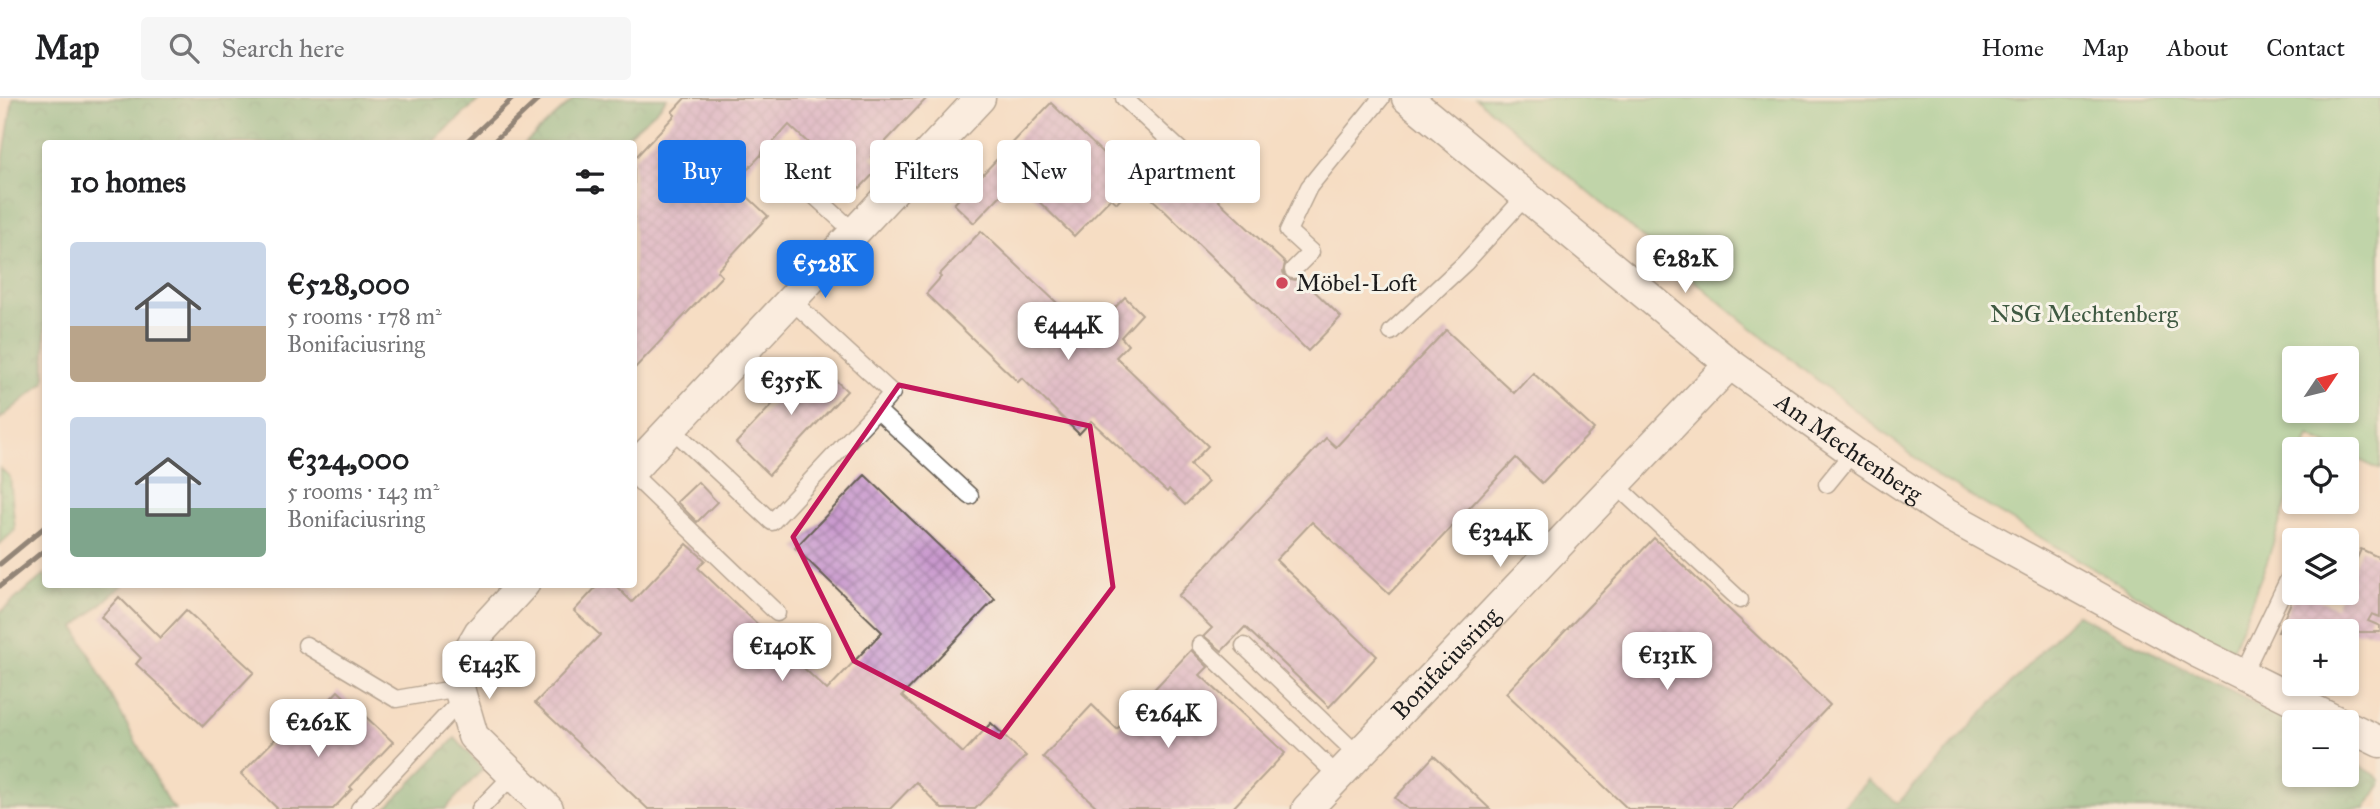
<!DOCTYPE html>
<html lang="en">
<head>
<meta charset="utf-8">
<style>
	:root { --surface:#fff; --page:#f6f6f6; --text:#202124; --muted:#757577; --line:#e0e0e0; --accent:#1a73e8 }
	body { margin:0; font-family:"IM FELL Great Primer",serif; background:var(--page); color:var(--text); height:100vh; display:flex; flex-direction:column; font-size:26px; white-space:nowrap }
	* { box-sizing:border-box; margin:0 }
	p { font-size:23px; color:var(--muted) }
	.icon { flex:none; width:38px; height:38px; fill:none; stroke:currentColor; stroke-width:2; stroke-linecap:round; stroke-linejoin:round }
	.map { position:relative; flex:1; overflow:hidden }
	.drawer { position:absolute; left:42px; top:42px; width:595px; height:448px; display:flex; flex-direction:column; background:var(--surface); border-radius:7px; box-shadow:0 4px 10px #0003 }
	.drawer>* { flex:none }
	.top-card { position:absolute; left:658px; top:42px; width:665px; height:63px; display:flex; gap:14px }
	.needle { width:46px; rotate:55deg }
	.tools { position:absolute; left:2282px; top:248px; display:grid; gap:14px }
	.tools a { display:grid; place-items:center; width:77px; height:77px; border-radius:7px; background:var(--surface); box-shadow:0 4px 10px #0003; font-size:35px }
	.price { position:absolute; translate:-50% -60px; padding:0 16px; border-radius:14px; background:#fff; color:#222; font-size:23px; line-height:46px; filter:drop-shadow(0 2px 4px #0008) }
	.price::after { content:''; position:absolute; left:50%; top:42px; width:21px; height:16px; margin-left:-10px; background:inherit; clip-path:polygon(0 0,100% 0,50% 100%) }
	.price.active { background:var(--accent); color:#fff }
	ul { padding:0; list-style:none }
	li { display:flex; align-items:center; gap:21px; height:175px; padding:0 28px }
	li span { display:grid; place-items:center; flex:none; width:196px; height:140px; border-radius:7px; color:#555 }
	li>.icon { margin-inline-start:auto }
	span .icon { width:84px; height:84px; fill:#fffc; stroke-width:1 }
	li b { font-size:30px }
	h2 { display:flex; justify-content:space-between; align-items:center; height:84px; padding:0 28px; font-size:30px }
	.chip { padding:0 24px; border-radius:7px; background:var(--surface); box-shadow:0 4px 10px #0003; font-size:24px; line-height:63px }
	.chip.active { background:var(--accent); color:#fff }
	header { display:flex; align-items:center; gap:42px; box-sizing:border-box; height:98px; padding:0 35px; background:var(--surface); border-bottom:2px solid var(--line) }
	header strong { font-size:33px }
	nav { display:flex; gap:38px; margin-inline-start:auto; font-size:24px }
	.search { width:490px; height:63px; background:var(--page); display:flex; align-items:center; gap:18px; box-sizing:border-box; padding:0 24px; border-radius:7px; color:var(--muted); font-size:26px }
	.map>svg:first-child { display:block }
	.grass { fill:url(#grass-dots); stroke:#4e7452; stroke-width:2 }
	.forest { fill:url(#forest-crowns); stroke:#426648; stroke-width:2 }
	.park { fill:#7fcb89; stroke:#4e7452; stroke-width:2; fill-rule:evenodd }
	.building { fill:url(#building-cross-hatch) }
	.lines { fill:none; stroke-linecap:round; stroke-linejoin:round }
	.lane-casing { stroke:#686056; stroke-width:19 }
	.street-casing { stroke:#686056; stroke-width:33 }
	.lane { stroke:#fff; stroke-width:16 }
	.street { stroke:#fff; stroke-width:30 }
	.rail { stroke:#1c1c1c; stroke-width:5 }
	.marked { fill:none; stroke:#c2185b; stroke-width:5; stroke-linejoin:round }
	.poi-dot { fill:#d1495b; stroke:#f7f3e8; stroke-width:2.5 }
	.labels { text-anchor:middle; stroke-width:6; stroke-linejoin:round; paint-order:stroke }
	.poi-label { font-size:24px; fill:#1c1c1c; stroke:#f7f3e8; text-anchor:start }
	.park-label { font-size:24px; fill:#3f5942; stroke:#f7f3e8 }
	.street-label { font-size:24px; fill:#1c1c1c; stroke:#f7f3e8 }
</style>
</head>
<body>
<header>
<strong>Map</strong>
<div class="search"><svg class="icon" aria-label="search" viewBox="0 0 24 24"><circle cx="10" cy="10" r="6"/><path d="M15 15l6 6"/></svg>Search here</div>
<nav><a>Home</a><a>Map</a><a>About</a><a>Contact</a></nav>
</header>
<div class="map">
<svg width="2380" height="711" viewBox="0 0 2380 711">
	<defs>
		<pattern id="grass-dots" width="8" height="8" patternUnits="userSpaceOnUse" patternTransform="scale(1.75)"><rect width="8" height="8" fill="#7fcb89"/><path d="M2 2h.1M6 6h.1" fill="none" stroke="#6dae76" stroke-width="1.8" stroke-linecap="round"/></pattern>
		<pattern id="forest-crowns" width="20" height="18" patternUnits="userSpaceOnUse" patternTransform="scale(1.75)"><rect width="20" height="18" fill="#67af75"/><path d="M2 6a3 3 0 1 1 6 0M12 15a3 3 0 1 1 6 0" fill="none" stroke="#548e5f"/></pattern>
		<pattern id="building-cross-hatch" width="8" height="8" patternUnits="userSpaceOnUse" patternTransform="scale(1.75)"><rect width="8" height="8" fill="#c999ce"/><path d="M0 0l8 8M0 8l8-8" fill="none" stroke="#a27ca6"/></pattern>
	</defs>
	<rect width="100%" height="100%" fill="#f7f3e8"/>
	<filter id="ink" filterUnits="userSpaceOnUse"><feTurbulence type="fractalNoise" baseFrequency=".0143" numOctaves="2"/><feDisplacementMap in="SourceGraphic" scale="14" xChannelSelector="R" yChannelSelector="G"/><feConvolveMatrix kernelMatrix="1 2 1 2 8 2 1 2 1" color-interpolation-filters="sRGB"/></filter>
	<filter id="wash" filterUnits="userSpaceOnUse"><feTurbulence type="fractalNoise" baseFrequency=".00686" numOctaves="4" result="noise"/><feDisplacementMap in="SourceGraphic" scale="28" xChannelSelector="R" yChannelSelector="G"/><feGaussianBlur stdDeviation="1.57" result="paint"/><feColorMatrix in="noise" values="0 0 0 0 0 0 0 0 0 0 0 0 0 0 0 0 0 1.4 0 .05"/><feComposite in="paint" operator="in"/></filter>
	<g filter="url(#wash)">
		<rect width="100%" height="100%" fill="#f5ddc3"/>
		<polygon class="grass" points="0,370 10,379 15,432 0,446"/>
		<g class="forest">
			<polygon points="13,0 481,0 432,45 46,46 45,284 0,321 0,82"/>
			<polygon points="575,0 667,0 658,11 619,45 525,45"/>
			<polygon points="45,476 46,486 123,487 75,529 168,704 175,711 0,711 0,514"/>
			<polygon points="2076,516 2294,625 2294,677 2347,677 2347,657 2349,661 2374,676 2380,682 2380,687 2365,711 1841,711 1868,682 1898,705"/>
			<polygon points="455,640 483,671 445,711 385,711"/>
		</g>
		<path class="park" d="M 1476,0 L 2380,0 L 2380,372 L 2347,356 L 2347,352 L 2337,352 L 2309,338 L 2304,352 L 2294,352 L 2294,381 L 2267,464 L 2232,553 L 1942,381 L 1734,216 ZM 2294,261 L 2347,261 L 2347,313 L 2294,313 Z"/>
		<g id="blocks">
			<g class="building">
				<polygon points="685,0 927,0 871,59 881,68 860,90 850,81 849,83 789,27 770,48 764,50 761,57 734,86 768,118 717,173 722,178 634,271 634,61 675,17 672,14"/>
				<polygon points="1051,5 1135,86 1117,105 1111,100 1074,138 1016,81 974,125 954,106"/>
				<polygon points="1169,56 1285,165 1283,174 1286,180 1295,182 1300,179 1341,219 1308,253 1138,87"/>
				<polygon points="981,133 1090,236 1125,199 1142,216 1121,239 1128,247 1116,259 1208,348 1190,367 1208,384 1185,407 1169,391 1167,394 1091,323 1079,336 1022,280 1018,284 926,196 941,179 939,177"/>
				<polygon points="1446,232 1514,295 1533,275 1594,331 1542,385 1516,360 1389,496 1312,424 1276,462 1377,558 1329,609 1245,529 1222,553 1204,538 1212,530 1178,498 1326,340 1336,349"/>
				<polygon points="814,262 847,293 769,377 736,345"/>
				<polygon points="865,377 995,501 902,598 963,655 991,625 1026,658 975,711 942,711 916,684 890,711 648,711 535,605 600,537 574,513 599,486 614,486 632,504 687,446 705,462 698,470 827,592 882,534 795,450"/>
				<polygon points="698,384 717,404 697,424 677,404"/>
				<polygon points="1654,440 1830,607 1731,711 1628,711 1506,595"/>
				<polygon points="2361,451 2380,460 2380,519 2372,516 2368,523 2380,528 2380,534 2278,534 2295,495 2303,495 2336,509 2342,495 2347,495 2347,484"/>
				<polygon points="119,499 160,540 186,512 254,574 203,628 136,566 141,560 101,519"/>
				<polygon points="1191,552 1208,569 1200,577 1285,655 1232,711 1099,711 1043,659 1092,607 1117,631"/>
				<polygon points="338,593 393,644 350,689 352,691 333,711 278,711 241,676 286,630 295,638"/>
				<polygon points="1434,658 1490,711 1408,711 1395,700"/>
			</g>
		</g>
	</g>
	<g filter="url(#ink)">
		<use href="#blocks" fill-opacity="0" stroke="#686056" stroke-width="2"/>
		<g class="lines">
			<g class="lane-casing">
				<g id="lane">
					<polyline points="1124,0 1218,87"/>
					<polyline points="771,58 854,134"/>
					<polyline points="1293,172 1311,154 1288,133 1309,89 1381,0"/>
					<polyline points="1391,234 1465,165 1525,99"/>
					<polyline points="877,312 970,398"/>
					<polyline points="671,330 772,424 877,312 892,295 791,202"/>
					<polyline points="634,378 777,515"/>
					<polyline points="1615,386 1740,502"/>
					<polyline points="1827,386 1853,354"/>
					<polyline points="306,547 396,601 459,590"/>
					<polyline points="1200,547 1338,678"/>
					<polyline points="1244,548 1358,657"/>
					<polyline points="2243,576 2291,476"/>
					<polyline points="359,711 462,601"/>
					<polyline points="480,711 513,677"/>
				</g>
			</g>
			<g class="street-casing">
				<g id="street">
					<path id="s1" d="M 1407,0 L 1730,266 L 1853,354 L 1946,416 L 2199,555 L 2340,625"/>
					<polyline points="634,370 980,0"/>
					<polyline points="524,486 479,535 465,559 459,590 473,638 548,711"/>
					<polyline points="2347,628 2380,644"/>
					<path id="s2" d="M 1307,711 L 1730,266"/>
				</g>
			</g>
			<use href="#lane" class="lane"/>
			<use href="#street" class="street"/>
			<g class="rail">
				<polyline points="464,46 513,0"/>
				<polyline points="491,46 540,0"/>
				<polyline points="0,466 46,428"/>
				<polyline points="0,488 46,451"/>
			</g>
		</g>
	</g>
	<path d="M0 0H2380V711H0ZM 899,287 L 1090,328 L 1113,489 L 1000,639 L 854,563 L 793,439 Z" fill="#f5ddc3" fill-opacity=".55" fill-rule="evenodd"/>
	<path class="marked" d="M 899,287 L 1090,328 L 1113,489 L 1000,639 L 854,563 L 793,439 Z"/>
	<circle class="poi-dot" cx="1282" cy="185" r="7"/>
	<g class="labels">
		<g class="poi-label">
			<text x="1296" y="193">Möbel-Loft</text>
		</g>
		<g class="park-label">
			<text x="2084" y="224">NSG Mechtenberg</text>
		</g>
		<g class="street-label">
			<text dy="8" stroke="none"><textPath href="#s1" startOffset="564">Am Mechtenberg</textPath></text>
			<text dy="8" stroke="none"><textPath href="#s2" startOffset="201">Bonifaciusring</textPath></text>
		</g>
	</g>
</svg>
<div class="tools">
<a><svg class="needle" viewBox="-14 -14 28 28"><path d="M0-13l5 13h-10z" fill="#e53935"/><path d="M0 13l5-13h-10z" fill="#757577"/></svg></a>
<a><svg class="icon" aria-label="locate" viewBox="0 0 24 24"><circle cx="12" cy="12" r="6"/><path d="M12 2v4M12 18v4M2 12h4M18 12h4"/></svg></a>
<a><svg class="icon" aria-label="layers" viewBox="0 0 24 24"><path d="M12 4l9 5-9 5-9-5zM3 14l9 5 9-5"/></svg></a>
<a>+</a>
<a>−</a>
</div>
<b class="price" style="left:1685px;top:197px">€282K</b>
<b class="price active" style="left:825px;top:202px">€528K</b>
<b class="price" style="left:1068px;top:264px">€444K</b>
<b class="price" style="left:791px;top:319px">€355K</b>
<b class="price" style="left:1500px;top:471px">€324K</b>
<b class="price" style="left:782px;top:585px">€140K</b>
<b class="price" style="left:1667px;top:594px">€131K</b>
<b class="price" style="left:489px;top:603px">€143K</b>
<b class="price" style="left:1168px;top:652px">€264K</b>
<b class="price" style="left:318px;top:661px">€262K</b>
<div class="top-card">
<a class="chip active">Buy</a>
<a class="chip">Rent</a>
<a class="chip">Filters</a>
<a class="chip">New</a>
<a class="chip">Apartment</a>
</div>
<section class="drawer">
<h2>10 homes<svg class="icon" aria-label="filters" viewBox="0 0 24 24"><path d="M4 7h16M4 17h16"/><circle cx="9" cy="7" r="2"/><circle cx="15" cy="17" r="2"/></svg></h2>
<ul>
<li><span style="background:linear-gradient(#c9d6e8 60%,#b9a48a 0)"><svg class="icon" aria-label="home" viewBox="0 0 24 24"><path d="M3 11l9-7 9 7M6 9v11h12V9"/></svg></span><div><b>€528,000</b><p>5 rooms · 178 m²</p><p>Bonifaciusring</p></div></li>
<li><span style="background:linear-gradient(#c9d6e8 65%,#7fa58c 0)"><svg class="icon" aria-label="home" viewBox="0 0 24 24"><path d="M3 11l9-7 9 7M6 9v11h12V9"/></svg></span><div><b>€324,000</b><p>5 rooms · 143 m²</p><p>Bonifaciusring</p></div></li>
</ul>
</section>
</div>
</body>
</html>
